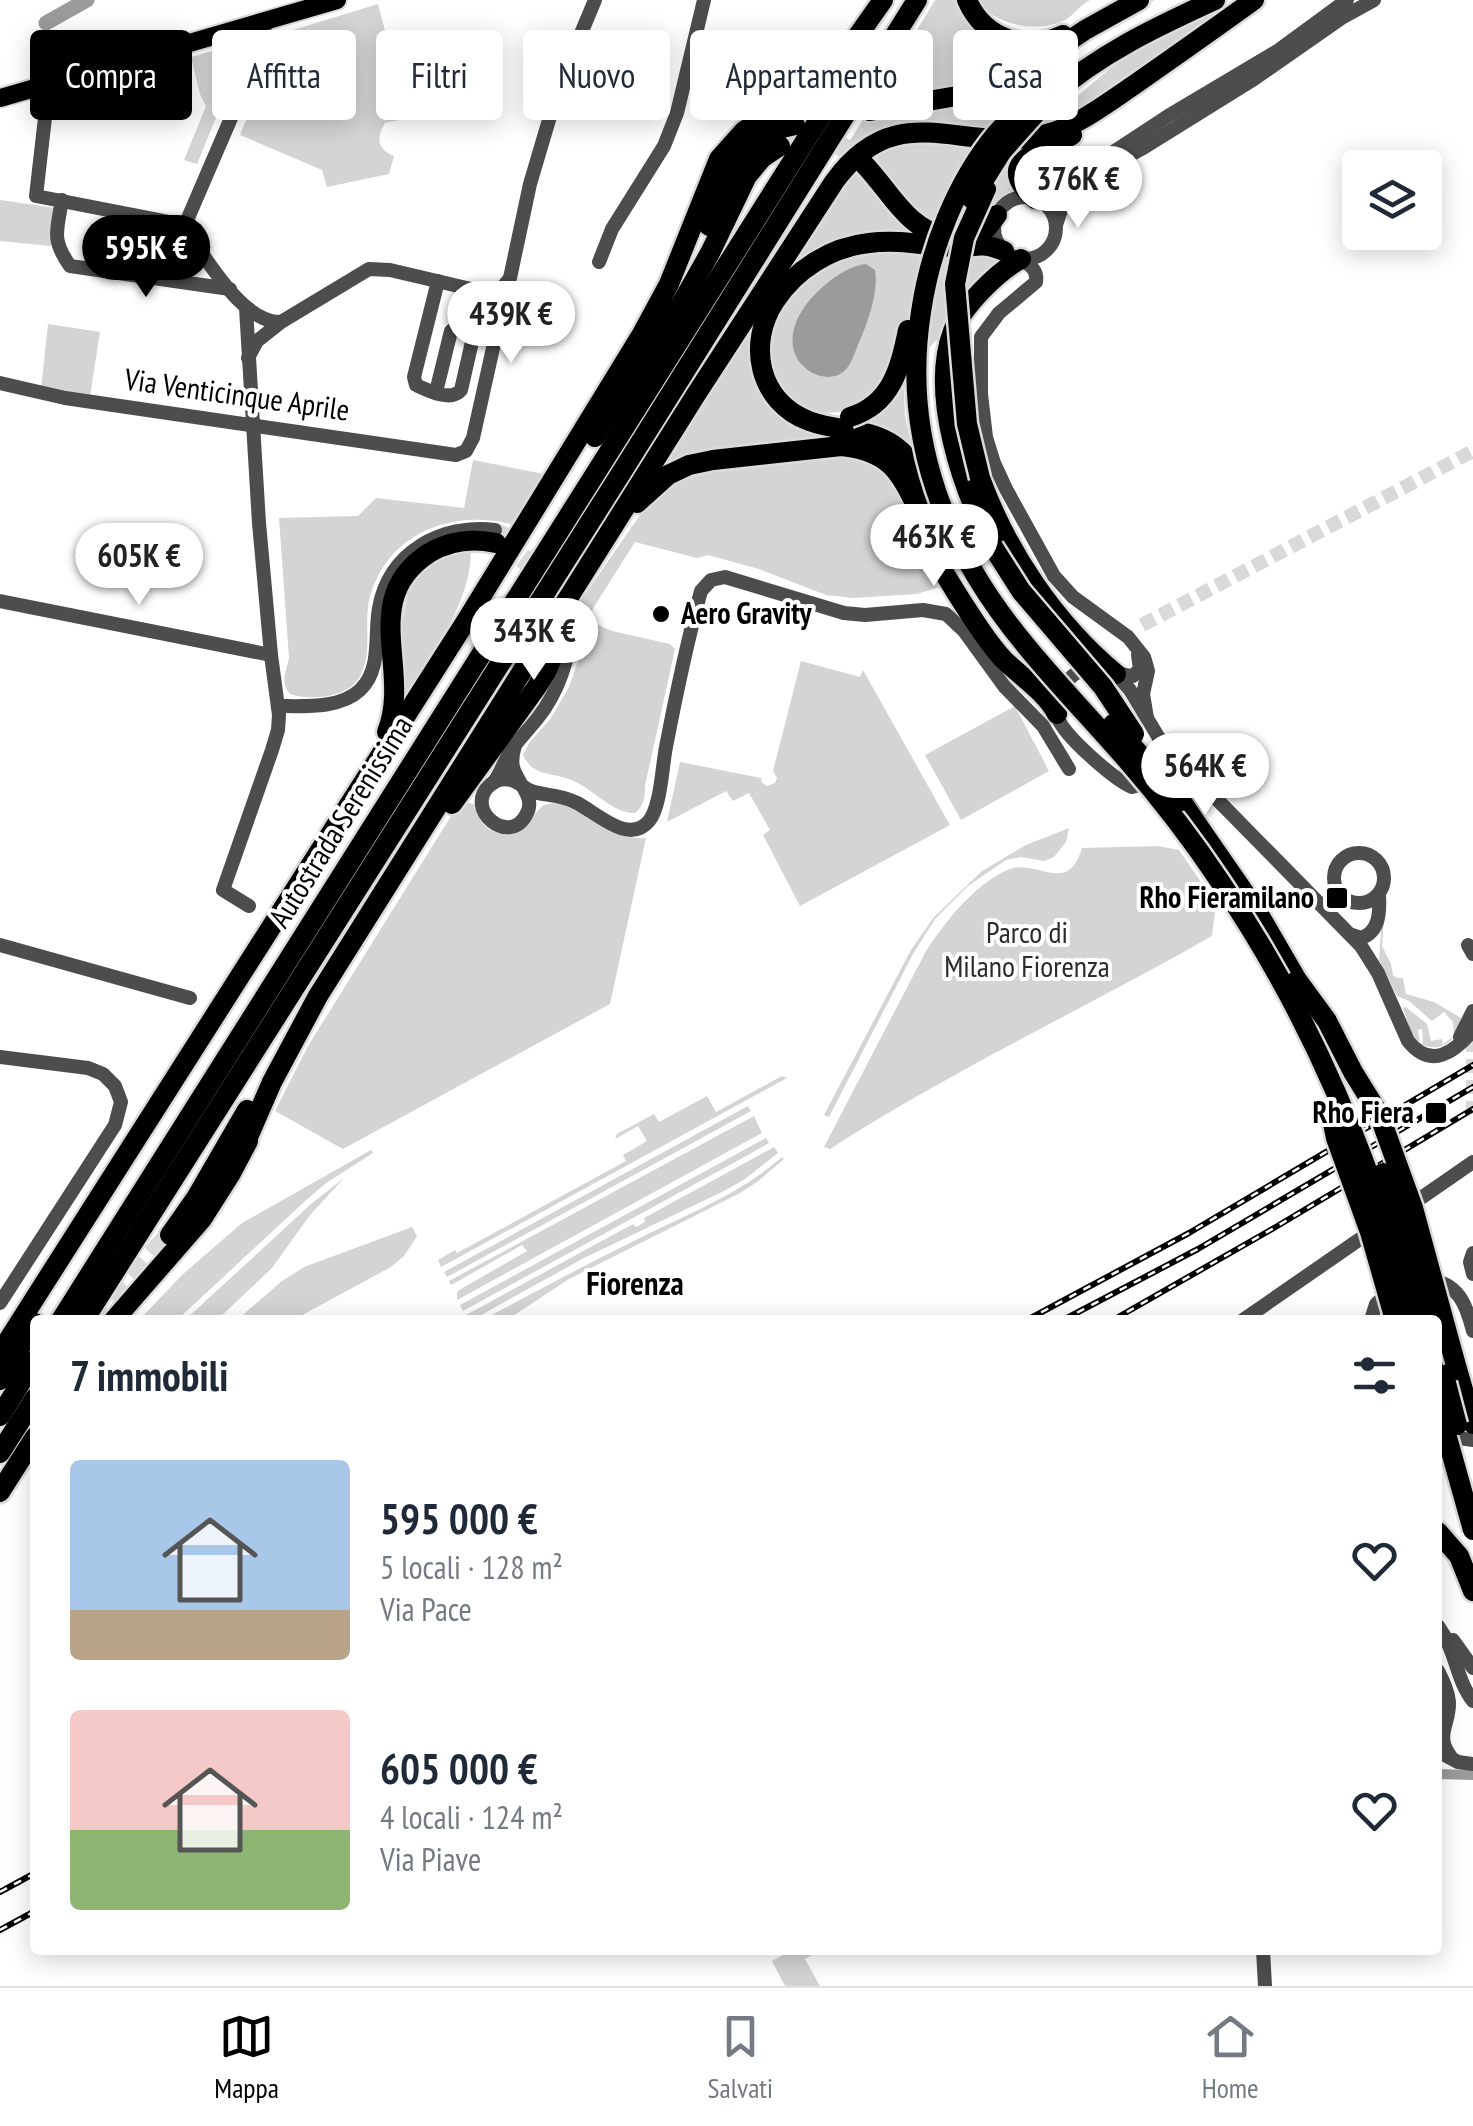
<!DOCTYPE html>
<html lang="it">
<head>
<meta charset="utf-8">
<style>
	:root { --surface:#fff; --page:#f6f6f7; --text:#1f2937; --muted:#747a83; --line:#e0e1e3; --accent:#000 }
	body { margin:0; font-family:"PT Sans Narrow",sans-serif; background:var(--page); color:var(--text); height:100vh; display:flex; flex-direction:column; font-size:38px; white-space:nowrap }
	* { box-sizing:border-box; margin:0 }
	p { font-size:32px; color:var(--muted) }
	.icon { flex:none; width:55px; height:55px; fill:none; stroke:currentColor; stroke-width:2; stroke-linecap:round; stroke-linejoin:round }
	.map { position:relative; flex:1; overflow:hidden }
	.details { position:absolute; left:30px; top:1315px; width:1412px; height:640px; display:flex; flex-direction:column; background:var(--surface); border-radius:10px; box-shadow:0 5px 25px #0003 }
	.details>* { flex:none }
	.banner { position:absolute; left:30px; top:30px; width:1415px; height:90px; display:flex; gap:20px }
	.tools { position:absolute; left:1342px; top:150px; display:grid; gap:20px }
	.tools a { display:grid; place-items:center; width:100px; height:100px; border-radius:10px; background:var(--surface); box-shadow:0 5px 25px #0003; font-size:50px }
	.price { position:absolute; translate:-50% -85px; padding:0 22px; border-radius:35px; background:#fff; color:#222; font-size:32px; line-height:65px; filter:drop-shadow(0 2px 5px #0008) }
	.price::after { content:''; position:absolute; left:50%; top:60px; width:30px; height:22px; margin-left:-15px; background:inherit; clip-path:polygon(0 0,100% 0,50% 100%) }
	.price.on { background:var(--accent); color:#fff }
	ul { padding:0; list-style:none }
	li { display:flex; align-items:center; gap:30px; height:250px; padding:0 40px }
	li span { display:grid; place-items:center; flex:none; width:280px; height:200px; border-radius:10px; color:#555 }
	li>.icon { margin-inline-start:auto }
	span .icon { width:120px; height:120px; fill:#fffc; stroke-width:1 }
	li b { font-size:42px }
	h2 { display:flex; justify-content:space-between; align-items:center; height:120px; padding:0 40px; font-size:42px }
	.tag { padding:0 35px; border-radius:10px; background:var(--surface); box-shadow:0 5px 25px #0003; font-size:35px; line-height:90px }
	.tag.on { background:var(--accent); color:#fff }
	.tabs { display:flex; justify-content:space-around; align-items:center; height:140px; border-top:2px solid var(--line); background:var(--surface); font-size:28px; color:var(--muted) }
	.tabs a { display:grid; justify-items:center; gap:5px }
	.tabs .on { color:var(--accent) }
	.map>svg:first-child { display:block }
	.green { fill:#d4d4d4 }
	.water { fill:#9b9b9b }
	.lines { fill:none; stroke-linecap:round; stroke-linejoin:round }
	.canal { stroke:#9b9b9b; stroke-width:10 }
	.river { stroke:#9b9b9b; stroke-width:15 }
	.minor-tunnel { stroke:#d9d9d9; stroke-width:14; stroke-dasharray:14 7; stroke-linecap:butt }
	.highway-tunnel { stroke:#d9d9d9; stroke-width:20; stroke-dasharray:20 10; stroke-linecap:butt }
	.major-casing { stroke:#dbdbdb; stroke-width:22 }
	.highway-casing { stroke:#dbdbdb; stroke-width:25 }
	.minor { stroke:#4d4d4d; stroke-width:14 }
	.major { stroke:#000; stroke-width:18 }
	.highway { stroke:#000; stroke-width:20 }
	.rail-casing { stroke:#000; stroke-width:6 }
	.rail { stroke:#fff; stroke-width:2.5; stroke-dasharray:8; stroke-linecap:butt }
	.highway-bridge-casing { stroke:#dbdbdb; stroke-width:25; stroke-linecap:butt }
	.highway-bridge { stroke:#000; stroke-width:20 }
	.poi-dot { fill:#000; stroke:#fff; stroke-width:4 }
	.labels { text-anchor:middle; stroke-width:8; stroke-linejoin:round; paint-order:stroke }
	.street-label { font-size:30px; fill:#000; stroke:#fff }
	.poi-label { font-size:30px; font-weight:bold; fill:#000; stroke:#fff; text-anchor:end }
	.park-label { font-size:30px; fill:#2b2b2b; stroke:#fff }
	.neighbourhood-label { font-size:32px; font-weight:bold; fill:#000; stroke:#fff }
</style>
</head>
<body>
<div class="map">
<svg width="1473" height="1986" viewBox="0 0 1473 1986">
	<rect width="100%" height="100%" fill="#fff"/>
	<g class="green">
		<polygon points="935,0 962,0 1037,52 982,81 874,102"/>
		<path d="M 977,0 L 1090,0 C 1080,5 1074,15 1065,20 C 1038,34 993,25 977,0 Z"/>
		<polygon points="1150,0 1155,0 1130,13 1017,88 1033,104 1046,92 1062,109 1121,59 1239,0 1157,63 1052,127 888,133 798,224 864,118 960,102"/>
		<path d="M 378,4 L 391,53 L 385,54 L 404,119 L 385,123 C 376,138 377,149 394,156 L 389,174 L 327,187 L 322,170 L 240,135 L 256,97 L 256,89 L 304,73 L 293,30 Z"/>
		<polygon points="230,46 233,58 244,69 225,108 215,120 197,164 184,160 206,106 200,94 191,57"/>
		<path d="M 902,141 L 1016,145 L 1017,189 C 999,196 995,205 984,219 C 979,226 970,230 962,235 L 916,215 L 868,156 Z"/>
		<path d="M 856,165 L 899,217 L 922,233 L 921,237 C 884,233 849,233 816,252 C 789,267 768,292 756,321 C 749,340 749,362 757,381 C 792,460 888,410 910,481 L 901,468 L 880,452 L 868,446 L 842,442 L 708,456 L 676,465 L 657,478 L 654,476 L 819,216 Z"/>
		<polygon points="0,200 56,208 51,246 0,241"/>
		<path d="M 873,250 L 989,250 L 1005,263 L 949,328 L 903,373 L 905,415 L 913,456 L 866,426 L 849,410 C 798,424 763,382 769,334 C 772,310 807,274 828,263 C 841,256 859,254 873,250 Z"/>
		<polygon points="48,324 100,332 90,396 41,389"/>
		<path d="M 851,455 L 890,472 L 942,586 L 917,594 L 853,598 L 826,595 L 759,569 L 708,555 L 697,558 L 635,542 L 592,610 L 596,624 L 612,631 L 670,644 L 675,649 L 645,786 C 645,797 644,806 635,813 C 611,813 593,788 571,780 C 559,775 544,775 533,768 C 528,764 526,761 523,755 L 529,743 L 551,718 L 569,687 L 584,644 L 581,622 L 565,623 L 654,495 L 690,471 Z"/>
		<path d="M 473,460 L 544,474 L 511,524 C 448,508 380,537 368,607 C 365,630 372,655 360,676 C 349,698 310,701 290,694 C 280,682 286,672 289,658 L 279,518 L 358,516 L 376,498 L 464,508 Z"/>
		<path d="M 471,547 C 472,602 434,649 406,695 L 400,634 L 409,587 L 433,558 Z"/>
		<polygon points="801,661 860,677 863,670 950,825 800,906 763,835 770,830 749,793 733,801 726,791 667,822 680,762 761,778 762,783 767,786 775,783 777,778 773,771"/>
		<polygon points="1015,706 1049,771 961,820 925,755"/>
		<path d="M 461,800 L 475,805 C 478,829 502,842 522,828 C 532,822 535,811 544,805 C 582,794 604,842 646,838 L 610,1004 L 343,1149 L 275,1111 L 308,1046 Z"/>
		<polygon points="1069,828 1066,842 1054,857 1044,861 1021,857 1006,860 968,886 935,919 914,952 829,1117 824,1115 911,950 934,917 982,871 1026,845"/>
		<path d="M 1158,846 L 1179,850 L 1216,904 L 1212,936 C 1086,1008 952,1070 830,1149 L 824,1147 L 926,951 C 945,922 976,882 1010,869 C 1038,859 1068,896 1082,848 Z"/>
		<path d="M 1382,919 L 1384,919 L 1382,946 L 1391,964 L 1393,975 L 1397,978 L 1403,978 L 1406,994 L 1434,1002 L 1461,1018 C 1457,1040 1443,1054 1420,1044 L 1423,1043 L 1422,1029 L 1418,1030 L 1420,1043 L 1412,1036 L 1403,1008 L 1406,1007 L 1427,1024 L 1431,1041 L 1442,1039 L 1442,1045 L 1454,1036 L 1453,1022 L 1444,1012 L 1432,1021 L 1409,1001 L 1397,996 L 1379,960 Z"/>
		<polygon points="782,1076 787,1078 441,1267 438,1260 455,1250 457,1253 626,1161 623,1155 647,1141 638,1126 615,1139 617,1134 654,1114 659,1122 707,1096 716,1112"/>
		<polygon points="748,1106 751,1111 447,1277 444,1272"/>
		<polygon points="754,1116 762,1133 457,1300 457,1292 461,1289 527,1251 522,1245 451,1285 449,1281"/>
		<polygon points="766,1138 769,1143 748,1155 463,1311 460,1305"/>
		<polygon points="774,1147 778,1153 745,1179 724,1191 584,1258 472,1320 469,1320 466,1315 633,1224 636,1227 645,1222 644,1218"/>
		<polygon points="371,1150 373,1153 326,1183 304,1202 177,1320 139,1320 182,1275 242,1223"/>
		<path d="M 782,1157 L 784,1159 L 757,1182 L 740,1193 L 569,1279 L 507,1320 L 482,1320 C 533,1293 583,1266 634,1241 C 685,1215 739,1195 782,1157 Z"/>
		<polygon points="344,1178 310,1215 272,1268 217,1320 185,1320 311,1204"/>
		<polygon points="412,1227 417,1236 404,1256 391,1267 293,1320 237,1320 282,1281 304,1267"/>
		<polygon points="792,1950 821,1950 805,1959 820,1986 785,1986 772,1961"/>
	</g>
	<path class="water" d="M 866,264 L 875,270 C 879,293 867,324 858,345 C 854,354 851,366 843,372 C 826,385 799,370 794,351 C 787,325 807,300 825,285 C 837,275 850,266 866,264 Z"/>
	<g class="lines">
		<polyline class="canal" points="1438,1774 1473,1775"/>
		<polyline class="river" points="46,23 87,0"/>
		<g class="minor-tunnel">
			<path d="M 495,530 C 516,537 533,549 548,565"/>
			<polyline points="1142,625 1473,451"/>
			<polyline points="1473,1038 1473,1114"/>
		</g>
		<g class="highway-tunnel">
			<path d="M 780,146 C 815,131 836,138 863,163"/>
			<path d="M 496,543 C 540,559 569,607 554,653"/>
			<polyline points="90,1320 170,1235"/>
		</g>
		<g class="major-casing">
			<polyline id="major" points="0,98 337,0"/>
		</g>
		<g class="highway-casing">
			<g id="highway">
				<path d="M 967,0 C 984,39 1026,53 1063,35"/>
				<path d="M 1050,97 C 1099,54 1156,27 1215,0"/>
				<polyline points="870,111 957,96 998,84 1032,66 1085,30 1139,0"/>
				<path d="M 863,163 C 893,194 903,226 950,240"/>
				<path d="M 1035,199 C 990,159 1045,152 1072,135"/>
				<path d="M 709,226 C 726,182 742,133 795,125"/>
				<polyline points="964,241 987,228 997,215"/>
				<polyline points="595,437 684,299 710,253 747,176 762,158 780,146"/>
				<path d="M 980,478 C 1007,552 1055,623 1116,674"/>
				<path d="M 637,503 L 668,475 L 689,465 L 713,460 L 841,446 C 861,448 883,454 896,471 C 919,500 927,543 946,576 C 960,599 985,640 1003,659 C 1021,677 1045,691 1057,714"/>
				<path d="M 934,510 C 925,486 917,462 895,446 C 869,427 838,432 809,421 C 758,402 747,343 775,301 C 796,269 831,247 869,243 C 897,239 924,245 952,247 C 975,249 977,240 1004,251"/>
				<path d="M 993,547 C 963,491 929,394 953,331 C 963,306 997,272 1021,259"/>
				<path d="M 387,732 C 412,670 358,599 429,553 C 449,541 473,538 496,543"/>
				<polyline points="1181,801 1257,911 1297,980"/>
				<polyline points="452,804 536,688 547,670 554,653"/>
				<path d="M 242,1151 L 272,1082 L 318,996 L 697,393 L 834,182 C 899,92 963,157 1047,134 C 1079,125 1106,104 1134,85 C 1174,57 1214,29 1254,0"/>
				<polyline points="170,1235 196,1198 247,1110"/>
				<polyline points="61,1320 864,48"/>
				<polyline points="84,1320 623,470 917,0"/>
				<polyline points="114,1320 202,1219 230,1175 248,1141"/>
				<polyline points="0,1353 468,618 642,334 669,284 719,159 744,131 816,82 840,61 883,0"/>
				<polyline points="1438,1353 1446,1383"/>
				<polyline points="1455,1362 1473,1424"/>
				<polyline points="0,1380 35,1323"/>
				<polyline points="0,1416 35,1360"/>
				<polyline points="0,1453 35,1398"/>
				<polyline points="0,1492 35,1437"/>
				<polyline points="1438,1532 1459,1556 1473,1591"/>
			</g>
		</g>
		<g class="minor">
			<polyline points="49,83 36,196 185,225"/>
			<polyline points="1101,160 1168,116 1279,50 1347,0"/>
			<circle cx="1025" cy="228" r="31"/>
			<polyline points="1035,199 1054,194 1074,177"/>
			<path d="M 62,200 C 57,231 51,239 70,266 L 230,289"/>
			<polyline points="185,225 265,39 264,21"/>
			<path d="M 185,225 L 191,238 C 211,265 244,323 281,322"/>
			<polyline points="1056,225 1062,207 1071,192 1089,177 1143,148 1254,79 1343,17 1374,0"/>
			<path d="M 1021,259 C 1030,265 1038,270 1036,282 L 999,313 L 981,337 L 981,394 L 986,437 L 994,463 L 1006,489 L 1054,576 L 1073,597 L 1128,637 L 1144,657 L 1148,671 L 1143,694 L 1147,718"/>
			<polyline points="599,262 612,229 664,146 677,113 704,0"/>
			<polyline points="488,293 502,288 510,278 530,184 559,86 595,0"/>
			<polyline points="246,308 259,523 271,655 279,715 278,730 272,750 223,890 249,906"/>
			<polyline points="248,358 257,341 281,322 369,269 390,270 488,293"/>
			<polyline points="0,383 65,398 456,455 466,451 473,438 501,312 499,303 488,293"/>
			<path d="M 436,392 L 451,331 L 459,325 L 464,325 L 474,333 L 461,390 C 451,402 429,391 416,385 L 414,377 L 438,281"/>
			<polyline points="0,601 271,655"/>
			<path d="M 1138,655 L 1140,669 L 1133,676 C 1117,675 1102,664 1086,669 C 1076,671 1068,679 1062,688 C 1056,697 1054,707 1058,718 C 1064,736 1115,780 1132,787 L 1150,782"/>
			<polyline points="1116,674 1130,690 1165,748 1167,757"/>
			<path d="M 278,706 C 304,706 340,709 360,690 C 382,669 374,636 379,608 C 389,552 442,523 495,530"/>
			<path d="M 515,745 C 513,753 511,759 513,767 C 517,784 537,797 526,815 C 509,847 463,809 490,785 C 496,780 504,778 511,780 C 519,782 524,788 531,791 C 546,796 559,794 575,802 C 595,811 628,846 649,821 C 661,806 662,767 666,747 C 676,695 687,642 701,591 L 711,580 L 725,577 L 844,613 L 865,615 L 923,610 L 946,614 L 964,631 L 1004,686 L 1043,726 L 1069,769"/>
			<path d="M 1165,748 L 1176,762 L 1197,779 L 1361,946 L 1378,973 L 1408,1041 C 1431,1070 1455,1052 1473,1030"/>
			<path d="M 493,783 C 502,772 504,760 512,749 C 520,738 529,729 537,719 C 558,693 571,656 571,623"/>
			<circle cx="1359" cy="878" r="25"/>
			<path d="M 1352,935 L 1361,938 C 1380,932 1380,911 1379,894"/>
			<polyline points="0,945 190,998"/>
			<polyline points="1468,945 1473,954"/>
			<polyline points="1460,1037 1473,1011"/>
			<polyline points="0,1057 88,1068 103,1074 115,1086 121,1102 115,1125 0,1303"/>
			<polyline points="1408,1207 1473,1162"/>
			<polyline points="1473,1253 1470,1262 1473,1274"/>
			<path d="M 1427,1279 C 1458,1283 1466,1303 1473,1331"/>
			<polyline points="1243,1320 1373,1230"/>
			<polyline points="1371,1320 1376,1304 1392,1289"/>
			<polyline points="1438,1441 1451,1437 1473,1440"/>
			<path d="M 1438,1626 C 1457,1652 1456,1680 1473,1701"/>
			<polyline points="1453,1640 1473,1668"/>
			<path d="M 1438,1671 C 1443,1681 1448,1691 1449,1702 C 1450,1725 1434,1735 1451,1757"/>
			<polyline points="1443,1754 1458,1762 1473,1764"/>
			<polyline points="1263,1950 1265,1986"/>
		</g>
		<use href="#major" class="major"/>
		<use href="#highway" class="highway"/>
		<g class="rail-casing">
			<g id="rail">
				<polyline points="1027,1320 1189,1233 1473,1065"/>
				<polyline points="1063,1320 1198,1249 1473,1087"/>
				<polyline points="1113,1320 1274,1228 1473,1109"/>
				<polyline points="0,1892 35,1873"/>
				<polyline points="0,1930 35,1911"/>
			</g>
		</g>
		<use href="#rail" class="rail"/>
		<g class="highway-bridge-casing">
			<g id="highway-bridge">
				<path d="M 1028,101 C 1018,111 1007,122 997,133 C 956,182 930,250 921,312 C 901,440 946,550 1027,647 C 1059,686 1094,722 1127,760 C 1160,798 1191,838 1219,880 C 1312,1016 1372,1162 1414,1320"/>
				<polyline points="972,199 1002,151 1050,97"/>
				<path d="M 850,417 C 892,404 900,368 908,330"/>
				<polyline points="980,478 967,424 955,284 964,238 986,189"/>
				<polyline points="993,547 1021,591 1103,687 1134,734"/>
				<polyline points="1113,724 1181,801"/>
				<polyline points="1297,980 1327,1021 1353,1072 1379,1114 1413,1208 1455,1362"/>
				<polyline points="1330,1109 1336,1138 1370,1232 1395,1320"/>
				<polyline points="1383,1173 1403,1232 1429,1320"/>
				<polyline points="1446,1383 1457,1425"/>
				<polyline points="1438,1405 1473,1530"/>
			</g>
		</g>
		<use href="#highway-bridge" class="highway-bridge"/>
	</g>
	<g class="poi-dot">
		<circle cx="661" cy="614" r="10"/>
		<rect x="1325" y="886" width="24" height="24" rx="5"/>
		<rect x="1424" y="1101" width="24" height="24" rx="5"/>
	</g>
	<g class="labels">
		<g class="street-label">
			<text transform="translate(237 395) rotate(8)" y="10">Via Venticinque Aprile</text>
			<text transform="translate(341 822) rotate(-58)" y="10">Autostrada Serenissima</text>
		</g>
		<g class="poi-label">
			<text x="681" y="624" text-anchor="start">Aero Gravity</text>
			<text x="1314" y="908">Rho Fieramilano</text>
			<text x="1414" y="1123">Rho Fiera</text>
		</g>
		<g class="park-label">
			<text x="1027" y="943">Parco di<tspan x="1027" dy="34">Milano Fiorenza</tspan></text>
		</g>
		<g class="neighbourhood-label">
			<text x="635" y="1295">Fiorenza</text>
		</g>
	</g>
</svg>
<div class="tools">
<a><svg class="icon" aria-label="layers" viewBox="0 0 24 24"><path d="M12 4l9 5-9 5-9-5zM3 14l9 5 9-5"/></svg></a>
</div>
<b class="price" style="left:1078px;top:231px">376K €</b>
<b class="price on" style="left:146px;top:300px">595K €</b>
<b class="price" style="left:511px;top:366px">439K €</b>
<b class="price" style="left:934px;top:589px">463K €</b>
<b class="price" style="left:139px;top:608px">605K €</b>
<b class="price" style="left:534px;top:683px">343K €</b>
<b class="price" style="left:1205px;top:818px">564K €</b>
<div class="banner">
<a class="tag on">Compra</a>
<a class="tag">Affitta</a>
<a class="tag">Filtri</a>
<a class="tag">Nuovo</a>
<a class="tag">Appartamento</a>
<a class="tag">Casa</a>
</div>
<section class="details">
<h2>7 immobili<svg class="icon" aria-label="filters" viewBox="0 0 24 24"><path d="M4 7h16M4 17h16"/><circle cx="9" cy="7" r="2"/><circle cx="15" cy="17" r="2"/></svg></h2>
<ul>
<li><span style="background:linear-gradient(#a9c7e8 75%,#b9a48a 0)"><svg class="icon" aria-label="home" viewBox="0 0 24 24"><path d="M3 11l9-7 9 7M6 9v11h12V9"/></svg></span><div><b>595 000 €</b><p>5 locali · 128 m²</p><p>Via Pace</p></div><svg class="icon" aria-label="heart" viewBox="0 0 24 24"><path d="M12 20l-8-8c-3-5 5-10 8-4 3-6 11-1 8 4z"/></svg></li>
<li><span style="background:linear-gradient(#f6c9c9 60%,#8fb573 0)"><svg class="icon" aria-label="home" viewBox="0 0 24 24"><path d="M3 11l9-7 9 7M6 9v11h12V9"/></svg></span><div><b>605 000 €</b><p>4 locali · 124 m²</p><p>Via Piave</p></div><svg class="icon" aria-label="heart" viewBox="0 0 24 24"><path d="M12 20l-8-8c-3-5 5-10 8-4 3-6 11-1 8 4z"/></svg></li>
</ul>
</section>
</div>
<nav class="tabs">
<a class="on"><svg class="icon" aria-label="map" viewBox="0 0 24 24"><path d="M3 6l6-2 6 2 6-2v14l-6 2-6-2-6 2zM9 4v14M15 6v14"/></svg>Mappa</a>
<a><svg class="icon" aria-label="saved" viewBox="0 0 24 24"><path d="M7 4h10v16l-5-4-5 4z"/></svg>Salvati</a>
<a><svg class="icon" aria-label="home" viewBox="0 0 24 24"><path d="M3 11l9-7 9 7M6 9v11h12V9"/></svg>Home</a>
</nav>
</body>
</html>
